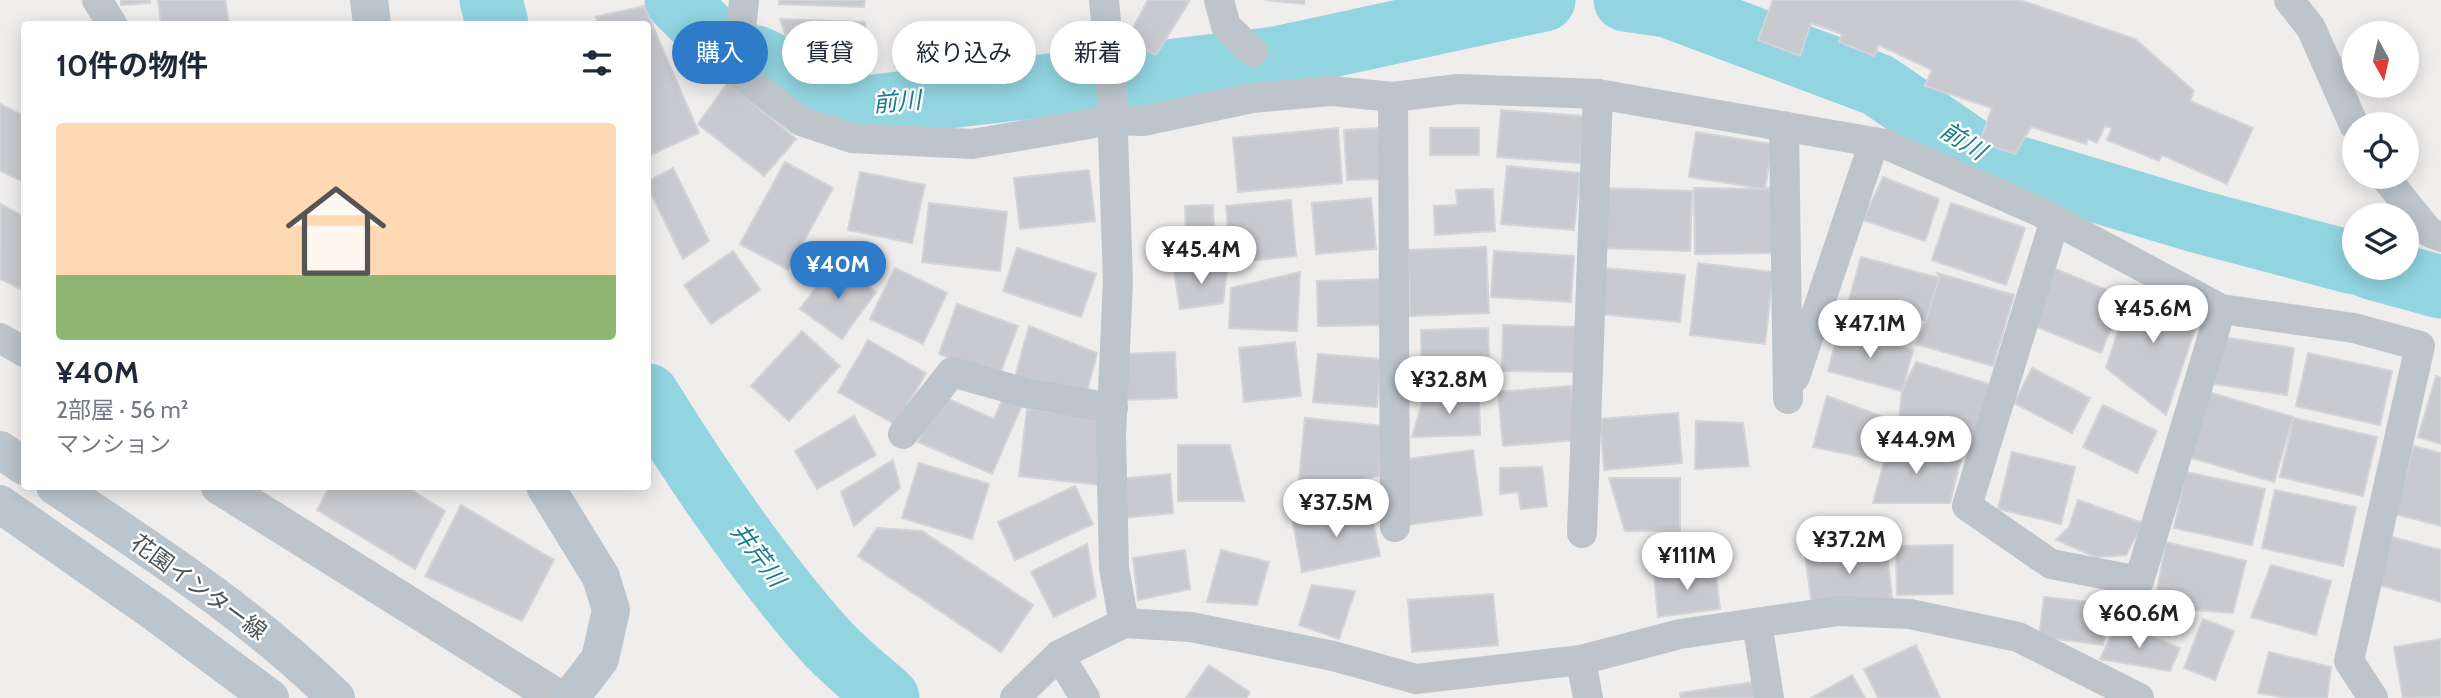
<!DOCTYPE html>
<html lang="ja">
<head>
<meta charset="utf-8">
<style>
	:root { --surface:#fff; --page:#f6f6f7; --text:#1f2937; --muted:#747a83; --line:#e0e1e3; --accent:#2e7bc9 }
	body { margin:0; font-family:Cabin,"Noto Sans JP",sans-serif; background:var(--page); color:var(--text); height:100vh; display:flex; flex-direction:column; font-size:26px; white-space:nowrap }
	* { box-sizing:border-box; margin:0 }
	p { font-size:23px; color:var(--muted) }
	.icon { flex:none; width:38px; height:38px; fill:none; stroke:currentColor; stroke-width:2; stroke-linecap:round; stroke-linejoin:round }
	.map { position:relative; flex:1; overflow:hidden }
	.side { position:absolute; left:21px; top:21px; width:630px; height:469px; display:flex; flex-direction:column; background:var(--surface); border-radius:7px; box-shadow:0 4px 18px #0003 }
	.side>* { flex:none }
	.hud { position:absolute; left:672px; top:21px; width:665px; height:63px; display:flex; gap:14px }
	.needle { width:46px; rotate:172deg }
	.buttons { position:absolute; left:2342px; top:21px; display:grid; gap:14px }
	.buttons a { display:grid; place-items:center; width:77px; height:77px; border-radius:50%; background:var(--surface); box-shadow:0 4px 18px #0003; font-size:35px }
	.price { position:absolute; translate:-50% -60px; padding:0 16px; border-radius:24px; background:#fff; color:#222; font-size:23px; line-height:46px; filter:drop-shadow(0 2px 4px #0008) }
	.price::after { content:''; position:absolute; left:50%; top:42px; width:21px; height:16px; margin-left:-10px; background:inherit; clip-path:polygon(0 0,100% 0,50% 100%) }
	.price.selected { background:var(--accent); color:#fff }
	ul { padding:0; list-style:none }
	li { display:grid; align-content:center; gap:14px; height:371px; padding:0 35px }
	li+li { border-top:2px solid var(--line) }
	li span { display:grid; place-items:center; height:217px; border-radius:7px; color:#555 }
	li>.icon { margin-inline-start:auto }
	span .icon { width:126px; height:126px; fill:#fffc; stroke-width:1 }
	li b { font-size:30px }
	h2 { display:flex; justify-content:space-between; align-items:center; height:84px; padding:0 35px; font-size:30px }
	.chip { padding:0 24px; border-radius:32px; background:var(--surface); box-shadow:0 4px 18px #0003; font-size:24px; line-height:63px }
	.chip.selected { background:var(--accent); color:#fff }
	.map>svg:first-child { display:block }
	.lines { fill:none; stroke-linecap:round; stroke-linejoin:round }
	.river { stroke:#92d5e1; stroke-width:63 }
	.building { fill:#c9cacf; stroke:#d2d4d8; stroke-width:2 }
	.minor { stroke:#bdc5cb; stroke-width:30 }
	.tertiary { stroke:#bdc5cb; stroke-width:37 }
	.secondary { stroke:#bbc5cd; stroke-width:38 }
	.labels { text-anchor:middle; stroke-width:5; stroke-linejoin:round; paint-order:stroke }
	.street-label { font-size:23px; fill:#485158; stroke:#fff }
	.water-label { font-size:24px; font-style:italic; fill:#1b7e8f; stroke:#fff }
</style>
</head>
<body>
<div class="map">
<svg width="2441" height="698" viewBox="0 0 2441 698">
	<rect width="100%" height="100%" fill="#f0eded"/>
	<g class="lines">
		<g class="river">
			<polyline points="491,0 497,24"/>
			<polyline points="676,0 714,38"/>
			<polyline points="1625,0 1667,6 1878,85 1983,157 2196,221 2354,263"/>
			<polyline points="756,57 865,107 1276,58 1544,0"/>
			<polyline points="2371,268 2441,287"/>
			<path d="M 648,395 C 700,479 756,562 822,637 C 841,659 866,678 888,698"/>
		</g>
	</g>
	<g class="building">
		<polygon points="121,0 150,0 150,3 121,5"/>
		<polygon points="158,0 225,0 229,24 161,24"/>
		<polygon points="779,0 865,0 864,7 779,4"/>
		<polygon points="1148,0 1190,0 1156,55 1126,41"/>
		<polygon points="1265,0 1304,0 1304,4"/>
		<polygon points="1773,0 2020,0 2135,39 2194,91 2190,101 2253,128 2227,184 2162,155 2159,161 2107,140 2112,128 2105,126 2097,143 2088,139 2086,144 2031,127 2015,154 1980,142 1992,108 1925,86 1932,70 1879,45 1874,56 1839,42 1842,34 1811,23 1800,56 1758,40"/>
		<polygon points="644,6 699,133 648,156 648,24 598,24 596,17"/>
		<polygon points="780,19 865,22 868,67 793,57"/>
		<polygon points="728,82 796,139 764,176 698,124"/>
		<polygon points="0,104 24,116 24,182 0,171"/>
		<polygon points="1501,110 1584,116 1580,163 1497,157"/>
		<polygon points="1338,128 1342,183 1238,192 1233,138"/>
		<polygon points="1379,128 1382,179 1347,180 1344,130"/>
		<rect x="1430" y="128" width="49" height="27"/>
		<polygon points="1696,132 1772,144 1765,189 1689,177"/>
		<polygon points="785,162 833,188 788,270 740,244"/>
		<polygon points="1507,166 1580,173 1574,230 1501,224"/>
		<polygon points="673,168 709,241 683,259 648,187 648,181"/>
		<polygon points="1089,170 1095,221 1020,229 1014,178"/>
		<polygon points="860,172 925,185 912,243 848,230"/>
		<polygon points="1883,177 1939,199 1925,241 1863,220"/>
		<polygon points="1775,186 1777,253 1695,254 1694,188 1765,189"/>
		<polygon points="1602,188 1692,191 1690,251 1600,248"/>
		<polygon points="1493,189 1495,231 1435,235 1434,206 1457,205 1456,190"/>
		<polygon points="1371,198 1376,249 1316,254 1312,203"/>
		<polygon points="1291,200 1296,256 1231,263 1226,206"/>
		<polygon points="929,203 1007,212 1000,271 922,262"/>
		<polygon points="1951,203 2025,228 2006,285 1932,260"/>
		<polygon points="1,204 24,217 24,291 0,279"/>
		<polygon points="1213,205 1215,252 1187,253 1185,206"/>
		<polygon points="1486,247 1489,313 1410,316 1408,250"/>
		<polygon points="1017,248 1096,274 1081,317 1003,291"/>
		<polygon points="733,251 760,290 711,324 684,285"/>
		<polygon points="1494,251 1574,256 1571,302 1491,297"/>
		<polygon points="1861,257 1939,278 1926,321 1849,300"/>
		<polygon points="834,263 876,292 842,339 800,309"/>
		<polygon points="1228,263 1223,303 1180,309 1174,271"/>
		<polygon points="1698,263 1773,272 1765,344 1690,335"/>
		<polygon points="2048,266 2124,297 2101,353 2025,322"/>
		<polygon points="895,268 947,293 923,344 870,319"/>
		<polygon points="1604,268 1685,275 1680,322 1600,314"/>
		<polygon points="1300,272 1297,331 1229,328 1231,288"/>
		<polygon points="1937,273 2014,295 1993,366 1916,344 1926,321 1939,278"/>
		<polygon points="1385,279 1386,325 1318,326 1317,281"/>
		<polygon points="2133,285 2202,308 2166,415 2106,368"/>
		<polygon points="957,304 1018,326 999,376 939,354"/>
		<polygon points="1503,325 1576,327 1575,372 1502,371"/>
		<polygon points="1029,326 1097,353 1086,396 1015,377"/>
		<polygon points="1488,328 1490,375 1422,377 1421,330"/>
		<polygon points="1839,330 1913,350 1902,391 1828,371"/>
		<polygon points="802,331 840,366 789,421 751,386"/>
		<polygon points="2215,336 2294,348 2287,395 2207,383"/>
		<polygon points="868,340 926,373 896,425 838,392"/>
		<polygon points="1295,342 1301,396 1244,402 1239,348"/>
		<polygon points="1175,352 1177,398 1127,400 1125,354"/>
		<polygon points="2308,353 2392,371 2380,425 2296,406"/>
		<polygon points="1318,354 1381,359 1377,407 1313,402"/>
		<polygon points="1916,362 1992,385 1975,442 1899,420 1902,391"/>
		<polygon points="2032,368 2090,398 2072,433 2014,403"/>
		<polygon points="2436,376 2441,378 2441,444 2418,437"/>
		<polygon points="1571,386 1576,440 1503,446 1498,392"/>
		<polygon points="2205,391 2293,417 2274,482 2185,456"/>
		<polygon points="1479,394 1480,435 1412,437 1424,396"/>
		<polygon points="939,395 994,419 1003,398 1021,407 992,474 918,442"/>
		<polygon points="1827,396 1892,420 1877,460 1813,447"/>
		<polygon points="2103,405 2157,431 2137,473 2083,447"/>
		<polygon points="1027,409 1106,418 1099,485 1019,476"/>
		<polygon points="1678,413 1682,463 1604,470 1600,419"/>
		<polygon points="854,416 876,455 817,489 795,451"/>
		<polygon points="1305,418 1383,426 1379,476 1298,490"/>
		<polygon points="2294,418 2377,437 2363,496 2280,477"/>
		<polygon points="1696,421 1743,423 1749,466 1695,469"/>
		<polygon points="1890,440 1961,458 1950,503 1873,503"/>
		<polygon points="1178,445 1230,445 1244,501 1178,501"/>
		<polygon points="2414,446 2441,453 2441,526 2395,514"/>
		<polygon points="1473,450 1482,515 1408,525 1399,460"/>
		<polygon points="2012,452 2075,467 2061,524 1998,509"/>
		<polygon points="893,460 900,488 854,526 841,492"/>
		<polygon points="919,463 989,484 972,539 902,518"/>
		<polygon points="1542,467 1547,506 1521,509 1518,492 1500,494 1500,468"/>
		<polygon points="2186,472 2265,489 2252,545 2174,528"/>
		<polygon points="1170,474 1173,513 1123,518 1119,479"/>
		<polygon points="1609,478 1680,478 1680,531 1625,531"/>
		<polygon points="330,486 405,486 445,511 415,569 317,510"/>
		<polygon points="1075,486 1093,524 1015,560 998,522"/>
		<polygon points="2275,490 2356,507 2343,566 2262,548"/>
		<polygon points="2078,500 2143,523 2126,555 2096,557 2056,540 2069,527"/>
		<polygon points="461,505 554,560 522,621 425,576"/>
		<polygon points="1370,507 1380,556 1302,572 1293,522"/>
		<polygon points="877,528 922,531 1033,605 1001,652 858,556"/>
		<polygon points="2388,536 2441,550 2441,602 2375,584"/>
		<polygon points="2166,542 2246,561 2233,613 2154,607"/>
		<polygon points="1087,544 1096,597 1054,617 1031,572"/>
		<polygon points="1886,544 1892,598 1812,607 1805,554"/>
		<polygon points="1953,545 1953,594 1897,595 1896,546"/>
		<polygon points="1185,550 1190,589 1138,600 1133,558"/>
		<polygon points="1221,550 1269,562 1257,605 1207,602"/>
		<polygon points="2271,565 2331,581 2316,635 2251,617"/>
		<polygon points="1715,568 1720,609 1658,617 1654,575"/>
		<polygon points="1312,585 1355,591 1339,639 1299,625"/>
		<polygon points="1493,594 1498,645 1412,652 1408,600"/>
		<polygon points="2044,597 2108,604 2103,645 2039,637"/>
		<polygon points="2203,619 2234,631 2215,680 2184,668"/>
		<polygon points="2118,623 2180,648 2170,671 2100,659"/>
		<polygon points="2441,639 2441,697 2403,698 2394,647"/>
		<polygon points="1916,645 1940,698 1878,698 1864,669"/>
		<polygon points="2269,652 2331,667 2327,698 2287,698 2258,693"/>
		<polygon points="1209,665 1250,692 1246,698 1186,698"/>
		<polygon points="1852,675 1865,698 1811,698"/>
		<polygon points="1761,681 1764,698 1681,698 1680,693"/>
	</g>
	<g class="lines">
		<g class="minor">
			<polyline points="97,0 112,24"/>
			<polyline points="744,0 737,72 801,121 852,138 972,144 1112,120 1143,121 1252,98 1331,91 1393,97 1458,89 1598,94 1885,144 2038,211 2221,309 2354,328 2420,346 2349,661 2373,698"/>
			<polyline points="1104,0 1111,78 1118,281 1111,435 1114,568 1124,623"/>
			<polyline points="1219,0 1226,26 1253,52"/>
			<polyline points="2289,0 2311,28 2354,125"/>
			<polyline points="1393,97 1395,527"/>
			<polyline points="1784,126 1788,399"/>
			<polyline points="2385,177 2429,232 2441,237"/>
			<polyline points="2055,220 1967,506 2051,564 2139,581 2221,309"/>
			<polyline points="0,338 24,352"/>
			<polyline points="1795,377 1874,142"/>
			<polyline points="903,434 952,372 1026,393 1113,408"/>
			<polyline points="1582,533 1598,94"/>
			<polyline points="1757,623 1769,698"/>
			<polyline points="1059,655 1085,698"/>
			<polyline points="1581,660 1588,698"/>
			<polyline points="1015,698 1059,655 1124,623 1191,627 1333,656 1416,679 1581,660 1680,634 1838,611 1910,614 2018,637 2139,698"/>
		</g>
		<polyline class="tertiary" points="219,486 558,698"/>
		<g class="secondary">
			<polyline points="369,0 372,24"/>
			<polyline points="0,450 24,466"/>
			<path d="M 55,486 C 152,551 252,615 336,698"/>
			<polyline points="545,486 601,577 611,610 600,659 570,698"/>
			<polyline points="0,504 157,614 270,698"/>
		</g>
	</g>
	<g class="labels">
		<g class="street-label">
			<text transform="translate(199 587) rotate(36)" y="8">花園インター線</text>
		</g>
		<g class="water-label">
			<text transform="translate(897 102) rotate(-5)" y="8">前川</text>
			<text transform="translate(1963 141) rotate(32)" y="8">前川</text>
			<text transform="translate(758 555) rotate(53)" y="8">井芹川</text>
		</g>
	</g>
</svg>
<div class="buttons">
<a><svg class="needle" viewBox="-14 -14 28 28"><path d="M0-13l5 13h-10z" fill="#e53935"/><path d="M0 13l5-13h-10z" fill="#747a83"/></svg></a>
<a><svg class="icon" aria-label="locate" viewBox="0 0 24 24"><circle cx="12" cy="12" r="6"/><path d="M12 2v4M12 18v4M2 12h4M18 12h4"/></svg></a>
<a><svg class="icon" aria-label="layers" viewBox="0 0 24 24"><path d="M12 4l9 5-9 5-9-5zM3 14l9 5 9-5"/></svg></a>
</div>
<b class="price" style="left:1201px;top:286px">¥45.4M</b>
<b class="price selected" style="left:838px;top:301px">¥40M</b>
<b class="price" style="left:2153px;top:345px">¥45.6M</b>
<b class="price" style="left:1870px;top:360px">¥47.1M</b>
<b class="price" style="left:1449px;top:416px">¥32.8M</b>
<b class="price" style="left:1916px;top:476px">¥44.9M</b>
<b class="price" style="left:1336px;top:539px">¥37.5M</b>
<b class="price" style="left:1849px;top:576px">¥37.2M</b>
<b class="price" style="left:1687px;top:592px">¥111M</b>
<b class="price" style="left:2139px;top:650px">¥60.6M</b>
<div class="hud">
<a class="chip selected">購入</a>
<a class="chip">賃貸</a>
<a class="chip">絞り込み</a>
<a class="chip">新着</a>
</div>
<section class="side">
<h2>10件の物件<svg class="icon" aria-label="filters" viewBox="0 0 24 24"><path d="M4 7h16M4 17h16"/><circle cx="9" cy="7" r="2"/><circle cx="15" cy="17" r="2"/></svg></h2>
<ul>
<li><span style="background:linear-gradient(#ffd9b3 70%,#8fb573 0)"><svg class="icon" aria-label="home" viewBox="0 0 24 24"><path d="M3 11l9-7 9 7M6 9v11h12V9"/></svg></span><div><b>¥40M</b><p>2部屋 · 56 m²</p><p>マンション</p></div></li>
</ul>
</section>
</div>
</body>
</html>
